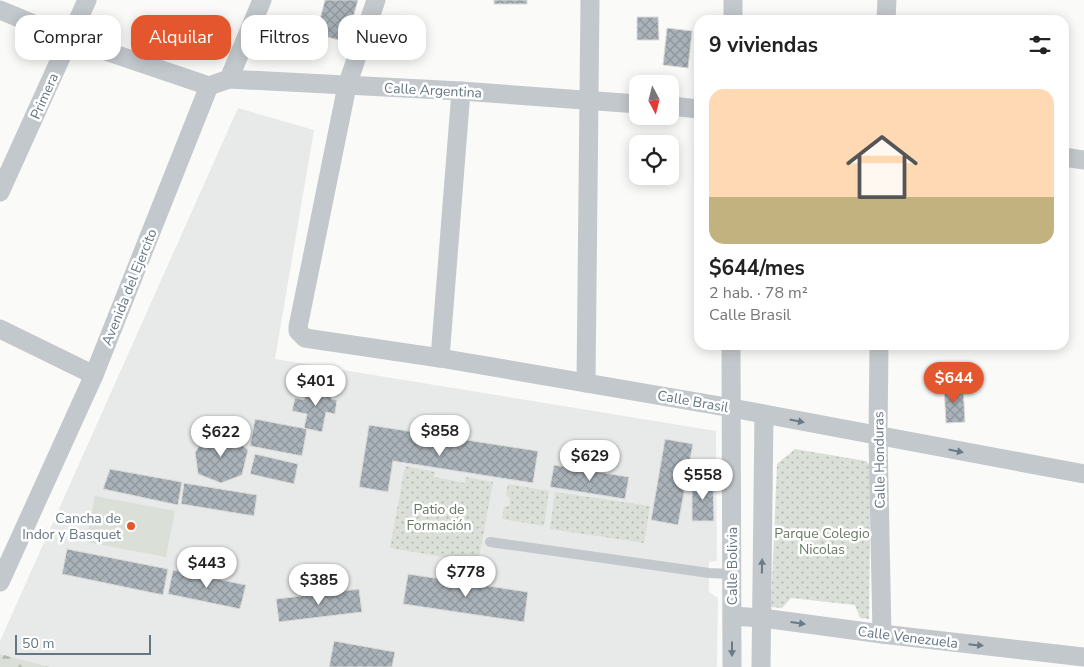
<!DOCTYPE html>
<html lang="es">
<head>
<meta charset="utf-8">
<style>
	:root { --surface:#fff; --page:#f6f6f6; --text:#222; --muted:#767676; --accent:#e4572e }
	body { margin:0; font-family:"Nunito Sans",sans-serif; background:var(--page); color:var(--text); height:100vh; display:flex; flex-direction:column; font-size:19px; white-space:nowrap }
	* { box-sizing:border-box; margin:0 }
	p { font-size:16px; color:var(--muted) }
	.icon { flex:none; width:28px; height:28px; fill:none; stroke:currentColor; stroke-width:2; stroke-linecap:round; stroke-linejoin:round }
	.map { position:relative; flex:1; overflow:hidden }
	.drawer { position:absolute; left:694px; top:15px; width:375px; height:335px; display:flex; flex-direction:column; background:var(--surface); border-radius:15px; box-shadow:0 2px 12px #0003 }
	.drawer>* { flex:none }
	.hud { position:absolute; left:15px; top:15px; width:475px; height:45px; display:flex; gap:10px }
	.needle { width:32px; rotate:173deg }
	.buttons { position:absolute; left:629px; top:75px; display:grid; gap:10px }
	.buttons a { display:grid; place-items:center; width:50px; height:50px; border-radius:10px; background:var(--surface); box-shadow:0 2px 12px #0003; font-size:25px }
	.scale { position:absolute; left:15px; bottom:12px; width:136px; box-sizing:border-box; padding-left:5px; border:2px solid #657683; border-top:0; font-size:14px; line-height:18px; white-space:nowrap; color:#657683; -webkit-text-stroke:4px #fff; paint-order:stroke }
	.price { position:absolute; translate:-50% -42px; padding:0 11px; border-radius:18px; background:#fff; color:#222; font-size:16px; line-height:32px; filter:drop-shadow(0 1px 2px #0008) }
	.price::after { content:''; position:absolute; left:50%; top:30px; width:15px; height:11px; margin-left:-8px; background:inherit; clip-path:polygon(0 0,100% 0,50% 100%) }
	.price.on { background:var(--accent); color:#fff }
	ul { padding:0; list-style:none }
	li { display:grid; align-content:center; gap:10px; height:265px; padding:0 15px }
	li span { display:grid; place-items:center; height:155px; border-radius:15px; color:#555 }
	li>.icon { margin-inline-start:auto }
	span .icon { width:90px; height:90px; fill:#fffc; stroke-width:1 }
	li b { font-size:21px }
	h2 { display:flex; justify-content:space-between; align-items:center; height:60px; padding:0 15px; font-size:21px }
	.chip { padding:0 18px; border-radius:15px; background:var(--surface); box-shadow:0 2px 12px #0003; font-size:18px; line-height:45px }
	.chip.on { background:var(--accent); color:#fff }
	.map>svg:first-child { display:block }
	.built { fill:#e8e9e9 }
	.green { fill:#dadfd7 }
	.forest { fill:url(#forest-firs) }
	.park { fill:url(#park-dots) }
	.building { fill:url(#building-cross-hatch); stroke:#dcdcda }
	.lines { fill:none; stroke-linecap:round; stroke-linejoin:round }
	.lane { stroke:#c3c8cc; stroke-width:10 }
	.street { stroke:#c3c8cc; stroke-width:19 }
	.oneway { fill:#6a7a87 }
	.poi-dot { fill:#e4572e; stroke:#fff; stroke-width:2 }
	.labels { text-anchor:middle; stroke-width:5; stroke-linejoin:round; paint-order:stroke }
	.street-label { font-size:14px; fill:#657683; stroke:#fff }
	.park-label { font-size:14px; fill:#687a64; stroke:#fff }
	.poi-label { font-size:14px; fill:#657683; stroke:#fff; text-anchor:end }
</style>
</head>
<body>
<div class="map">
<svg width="1084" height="667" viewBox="0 0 1084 667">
	<defs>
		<pattern id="forest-firs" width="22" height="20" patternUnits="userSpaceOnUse" patternTransform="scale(1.25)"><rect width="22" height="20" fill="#dadfd7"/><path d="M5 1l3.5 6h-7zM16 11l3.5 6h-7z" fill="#b4b9b4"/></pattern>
		<pattern id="park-dots" width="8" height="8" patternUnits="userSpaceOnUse" patternTransform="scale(1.25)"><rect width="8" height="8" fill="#dadfd7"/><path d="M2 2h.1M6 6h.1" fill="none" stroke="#b4b9b4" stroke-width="1.8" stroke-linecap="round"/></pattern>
		<pattern id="building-cross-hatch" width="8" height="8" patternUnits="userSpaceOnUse" patternTransform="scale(1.25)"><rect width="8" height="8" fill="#aab3b9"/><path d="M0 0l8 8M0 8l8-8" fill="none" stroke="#8e969c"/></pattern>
	</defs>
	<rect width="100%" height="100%" fill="#fafaf8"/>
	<polygon class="built" points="238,108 314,130 275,359 716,431 717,561 709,562 709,592 718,598 717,667 0,667 0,641"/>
	<polygon class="green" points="95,496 175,511 166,557 86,542"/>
	<polygon class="forest" points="0,654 49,667 0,667"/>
	<g class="park">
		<polygon points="795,449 866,461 871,466 869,619 860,618 855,605 791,598 782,608 771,607 777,464"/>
		<polygon points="405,466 435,472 434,477 465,483 466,477 493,482 478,563 390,548"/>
		<polygon points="508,484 549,491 544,526 502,519 504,507 509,506 510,498 506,495"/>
		<polygon points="555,492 650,506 644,543 550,529"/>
	</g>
	<g class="building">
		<polygon points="325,0 358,0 346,42 316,34"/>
		<rect x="494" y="0" width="33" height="4"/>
		<polygon points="637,17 658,17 659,40 637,40"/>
		<polygon points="667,28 692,31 688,68 663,65"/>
		<polygon points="307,386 333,392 331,399 337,400 335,414 326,412 322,432 304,428 307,414 292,411 295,398 304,400"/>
		<polygon points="963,386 965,422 946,423 944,387"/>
		<polygon points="255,419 307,429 302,456 250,446"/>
		<polygon points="369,425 538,451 533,483 393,461 388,492 359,487"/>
		<polygon points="211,430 232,437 248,450 242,475 221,483 198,474 195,452"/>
		<polygon points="665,439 693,444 678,525 651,520"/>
		<polygon points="255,454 298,464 294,484 250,474"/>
		<polygon points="554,465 629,477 625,499 550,487"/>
		<polygon points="110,469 182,482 178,505 103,489"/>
		<polygon points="692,480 713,480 714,521 692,521"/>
		<polygon points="184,483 257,495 254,516 181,504"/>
		<polygon points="67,549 168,569 163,595 62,574"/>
		<polygon points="173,570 246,585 240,609 168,594"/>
		<polygon points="408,574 528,592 524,622 403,604"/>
		<polygon points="359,589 362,612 279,622 276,599"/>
		<polygon points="334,641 395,652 392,667 329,667"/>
	</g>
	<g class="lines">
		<polyline class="lane" points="490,542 709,573 732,574"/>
		<g class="street">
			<polyline points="376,0 347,86 298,327 298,331 305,338 440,358 732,408 1084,474"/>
			<polyline points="0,10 70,39 209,86"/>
			<polyline points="733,20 733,0"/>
			<polyline points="886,20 887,0"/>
			<polyline points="229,79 461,91 638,104"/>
			<polyline points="670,106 699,109"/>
			<polyline points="1064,157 1084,160"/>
			<polyline points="0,192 87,0"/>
			<polyline points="0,329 94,375"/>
			<polyline points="731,345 732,667"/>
			<polyline points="879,345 878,436 882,634"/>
			<polyline points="440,358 461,91"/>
			<polyline points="586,383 590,0"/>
			<polyline points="0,582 94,375 209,86 229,79 262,0"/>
			<polyline points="732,616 762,618 882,634 1084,657"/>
			<polyline points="761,667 764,414"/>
		</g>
	</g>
	<defs><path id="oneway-solid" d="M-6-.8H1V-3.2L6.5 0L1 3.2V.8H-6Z" transform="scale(1.25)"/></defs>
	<g class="oneway">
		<use href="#oneway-solid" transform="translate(797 421) rotate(11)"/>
		<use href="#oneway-solid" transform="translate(956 451) rotate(11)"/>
		<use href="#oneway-solid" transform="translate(762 566) rotate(-89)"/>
		<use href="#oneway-solid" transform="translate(798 623) rotate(8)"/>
		<use href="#oneway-solid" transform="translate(976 645) rotate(6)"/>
		<use href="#oneway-solid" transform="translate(732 649) rotate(90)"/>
	</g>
	<circle class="poi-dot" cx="131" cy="526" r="5"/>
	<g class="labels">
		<g class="street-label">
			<text transform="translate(433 90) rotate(3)" y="5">Calle Argentina</text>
			<text transform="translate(44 96) rotate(-66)" y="5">Primera</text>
			<text transform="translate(129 287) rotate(-68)" y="5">Avenida del Ejercito</text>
			<text transform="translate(693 401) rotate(10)" y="5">Calle Brasil</text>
			<text transform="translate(879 460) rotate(-91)" y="5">Calle Honduras</text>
			<text transform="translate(732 566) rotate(-90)" y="5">Calle Bolivia</text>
			<text transform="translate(908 637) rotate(7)" y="5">Calle Venezuela</text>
		</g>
		<g class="park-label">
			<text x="439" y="514">Patio de<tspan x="439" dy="16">Formación</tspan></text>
			<text x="822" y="538">Parque Colegio<tspan x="822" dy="16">Nicolas</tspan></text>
		</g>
		<g class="poi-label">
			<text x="121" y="523">Cancha de<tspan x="121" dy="16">Indor y Basquet</tspan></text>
		</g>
	</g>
</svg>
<div class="buttons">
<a><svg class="needle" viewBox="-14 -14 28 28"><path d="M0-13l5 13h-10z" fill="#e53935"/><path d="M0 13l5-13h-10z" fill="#767676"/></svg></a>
<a><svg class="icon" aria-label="locate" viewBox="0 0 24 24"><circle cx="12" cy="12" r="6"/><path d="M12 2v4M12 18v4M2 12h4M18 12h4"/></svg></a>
</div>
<div class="scale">50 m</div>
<b class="price on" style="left:954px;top:404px">$644</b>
<b class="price" style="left:316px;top:407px">$401</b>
<b class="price" style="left:440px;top:457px">$858</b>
<b class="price" style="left:221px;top:458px">$622</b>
<b class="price" style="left:590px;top:482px">$629</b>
<b class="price" style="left:703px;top:501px">$558</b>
<b class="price" style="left:207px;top:589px">$443</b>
<b class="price" style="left:466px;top:598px">$778</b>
<b class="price" style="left:319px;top:606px">$385</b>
<div class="hud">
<a class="chip">Comprar</a>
<a class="chip on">Alquilar</a>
<a class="chip">Filtros</a>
<a class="chip">Nuevo</a>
</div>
<section class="drawer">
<h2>9 viviendas<svg class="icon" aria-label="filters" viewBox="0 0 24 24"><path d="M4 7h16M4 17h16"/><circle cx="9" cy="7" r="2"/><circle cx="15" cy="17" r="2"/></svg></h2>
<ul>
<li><span style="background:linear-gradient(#ffd9b3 70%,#c2b280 0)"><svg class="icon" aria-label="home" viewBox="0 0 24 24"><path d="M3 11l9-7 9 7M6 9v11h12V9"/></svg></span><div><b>$644/mes</b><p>2 hab. · 78 m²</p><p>Calle Brasil</p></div></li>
</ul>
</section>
</div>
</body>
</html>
